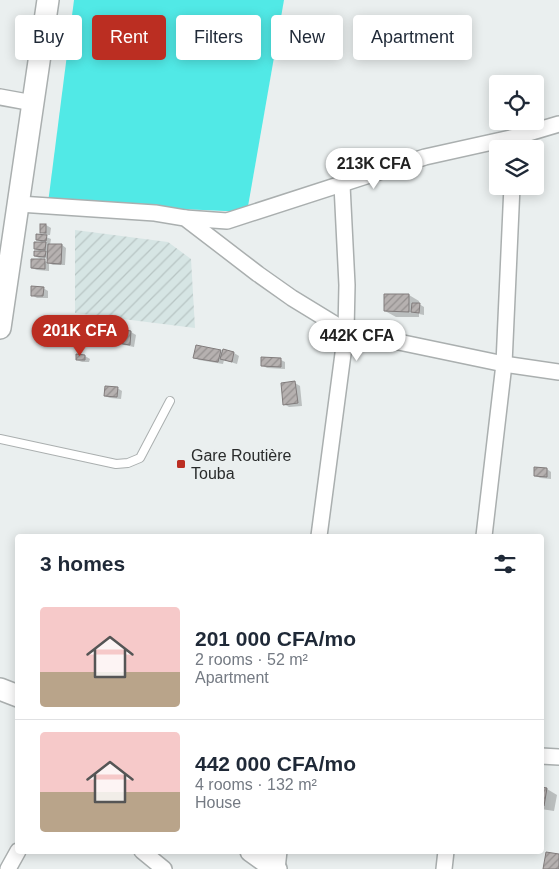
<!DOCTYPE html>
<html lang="en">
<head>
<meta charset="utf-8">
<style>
	:root { --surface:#fff; --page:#f2f2f3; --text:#1f2937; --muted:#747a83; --line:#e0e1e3; --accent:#bb2e22 }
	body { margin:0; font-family:Helvetica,sans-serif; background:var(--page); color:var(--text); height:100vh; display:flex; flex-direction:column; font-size:19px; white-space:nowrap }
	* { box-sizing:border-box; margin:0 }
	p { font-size:16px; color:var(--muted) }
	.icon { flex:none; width:28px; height:28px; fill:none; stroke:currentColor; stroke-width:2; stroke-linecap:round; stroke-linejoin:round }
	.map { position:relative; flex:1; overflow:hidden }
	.sheet { position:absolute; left:15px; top:534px; width:529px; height:320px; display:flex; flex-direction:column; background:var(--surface); border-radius:5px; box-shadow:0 2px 12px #0003 }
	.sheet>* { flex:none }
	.top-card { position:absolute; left:15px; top:15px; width:530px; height:45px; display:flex; gap:10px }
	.tools { position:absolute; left:489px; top:75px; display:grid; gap:10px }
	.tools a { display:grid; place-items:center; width:55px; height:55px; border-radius:5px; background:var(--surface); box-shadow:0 2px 12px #0003; font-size:25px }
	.price { position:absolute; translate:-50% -42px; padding:0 11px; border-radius:18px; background:#fff; color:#222; font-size:16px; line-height:32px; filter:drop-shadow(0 1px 2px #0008) }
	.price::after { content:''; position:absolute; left:50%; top:30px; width:15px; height:11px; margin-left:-8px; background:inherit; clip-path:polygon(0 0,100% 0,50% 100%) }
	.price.active { background:var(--accent); color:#fff }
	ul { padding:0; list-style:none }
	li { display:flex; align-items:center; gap:15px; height:125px; padding:0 25px }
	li+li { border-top:1px solid var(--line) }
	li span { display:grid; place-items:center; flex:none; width:140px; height:100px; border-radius:5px; color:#555 }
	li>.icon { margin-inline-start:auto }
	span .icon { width:60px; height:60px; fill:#fffc; stroke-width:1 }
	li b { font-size:21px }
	h2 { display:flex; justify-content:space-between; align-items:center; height:60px; padding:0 25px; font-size:21px }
	.tag { padding:0 18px; border-radius:5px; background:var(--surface); box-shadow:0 2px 12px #0003; font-size:18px; line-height:45px }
	.tag.active { background:var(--accent); color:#fff }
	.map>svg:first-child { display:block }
	.industrial { fill:url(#industrial-furrows) }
	.pitch { fill:#51e9e6 }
	.shadow { fill:#0003; fill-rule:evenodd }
	.building { fill:url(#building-hatch); stroke:#817c7c }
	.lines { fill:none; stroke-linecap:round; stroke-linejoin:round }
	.lane-casing { stroke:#aaafaf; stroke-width:10 }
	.street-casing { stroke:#aaafaf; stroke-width:18 }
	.secondary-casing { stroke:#aaafaf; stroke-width:24 }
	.lane { stroke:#fff; stroke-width:8 }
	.street { stroke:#fff; stroke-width:15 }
	.secondary { stroke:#fff; stroke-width:21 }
	.poi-dot { fill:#bb2e22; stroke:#eaefef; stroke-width:2 }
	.labels { text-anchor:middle; stroke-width:4.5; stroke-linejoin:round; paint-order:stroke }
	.poi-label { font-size:16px; fill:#292b2b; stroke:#eaefef; text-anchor:start }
</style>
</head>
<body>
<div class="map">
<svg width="559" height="869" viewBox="0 0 559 869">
	<defs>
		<pattern id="industrial-furrows" width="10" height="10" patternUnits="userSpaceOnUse" patternTransform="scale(1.25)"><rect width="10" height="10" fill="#d6e5e4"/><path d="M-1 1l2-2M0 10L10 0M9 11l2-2" fill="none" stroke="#b8c5c4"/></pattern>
		<pattern id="building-hatch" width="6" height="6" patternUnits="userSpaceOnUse" patternTransform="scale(1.25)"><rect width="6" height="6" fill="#b6b1b0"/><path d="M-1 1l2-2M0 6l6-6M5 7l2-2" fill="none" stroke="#94908f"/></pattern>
	</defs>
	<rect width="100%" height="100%" fill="#eaefef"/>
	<polygon class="industrial" points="75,230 168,242 191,259 195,328 75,313"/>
	<polygon class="pitch" points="74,0 284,0 247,212 48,203"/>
	<g class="shadow">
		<polygon points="46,225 51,228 50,235 46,235 41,232"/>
		<path d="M 46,237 L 51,239 L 50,245 L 62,245 L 66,248 L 65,265 L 53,265 L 49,263 L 49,271 L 37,270 L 32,268 L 43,260 L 35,256 L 41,252 L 35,249 L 44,244 L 37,239 ZM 41,258 L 49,259 L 48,263 Z"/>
		<polygon points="43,288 48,291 48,298 37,298 32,295"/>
		<polygon points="386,295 409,295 419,301 419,304 424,307 424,315 419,314 419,317 396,317 385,311"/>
		<polygon points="121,331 131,332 136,335 134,347 124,345 119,343"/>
		<polygon points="220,351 223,352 224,351 234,353 239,356 237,364 224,360 223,364 199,360 194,357"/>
		<polygon points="85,356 90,359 89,362 82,362 77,360"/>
		<polygon points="281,360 285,362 285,369 267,368 262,365"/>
		<polygon points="295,383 300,386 302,406 289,407 284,404"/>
		<polygon points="117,388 122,391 121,399 110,398 105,396"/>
		<polygon points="547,469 551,472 551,479 540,478 535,475"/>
		<polygon points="541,788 547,789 557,795 554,811 541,809"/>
	</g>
	<g class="building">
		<rect x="40" y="224" width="6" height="9"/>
		<polygon points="36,234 47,235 46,241 36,240"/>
		<polygon points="34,242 46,242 45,250 34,249"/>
		<polygon points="48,244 62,244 61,264 47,263"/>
		<polygon points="34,251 46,251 45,257 34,256"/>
		<polygon points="31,259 45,259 45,269 31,268"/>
		<polygon points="31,286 44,287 43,296 31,296"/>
		<polygon points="384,294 409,294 409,312 384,311"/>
		<polygon points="412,303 420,303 419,313 411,312"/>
		<polygon points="120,329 131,331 130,345 117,343"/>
		<polygon points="196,345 221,350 218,362 193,358"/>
		<polygon points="223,349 234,352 232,362 220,359"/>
		<polygon points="76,354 85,355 85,360 76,360"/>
		<polygon points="261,357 281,358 281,367 261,366"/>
		<polygon points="295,381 298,403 283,405 281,383"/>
		<polygon points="105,386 118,387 117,397 104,396"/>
		<polygon points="534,467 547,468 547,477 534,476"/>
		<polygon points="541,787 547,788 544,806 541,806"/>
		<polygon points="546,852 559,854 559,869 543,869"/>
	</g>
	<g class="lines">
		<g class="lane-casing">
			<polyline id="lane" points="0,439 116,464 128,463 140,458 170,401"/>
		</g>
		<g class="street-casing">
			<g id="street">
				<polyline points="0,97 33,103"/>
				<polyline points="19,204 155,213 185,218 258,274 292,298 346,331 504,364 559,372"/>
				<polyline points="185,218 227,221 425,157 515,137 559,124"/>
				<polyline points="319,536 346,331 347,285 342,185"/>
				<polyline points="484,536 504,364 512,186"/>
				<polyline points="541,756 559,757"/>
				<polyline points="142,851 164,869"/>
				<polyline points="8,869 18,851"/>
				<polyline points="277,869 279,851"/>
				<polyline points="444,869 446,851"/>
			</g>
		</g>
		<g class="secondary-casing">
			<g id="secondary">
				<polyline points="0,328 48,0"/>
				<polyline points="0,689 18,696"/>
				<polyline points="251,851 276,869"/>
			</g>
		</g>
		<use href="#lane" class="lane"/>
		<use href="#street" class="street"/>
		<use href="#secondary" class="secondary"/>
	</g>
	<rect class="poi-dot" x="176" y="459" width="10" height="10" rx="2.5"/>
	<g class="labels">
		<g class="poi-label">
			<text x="191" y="461">Gare Routière<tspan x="191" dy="18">Touba</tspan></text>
		</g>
	</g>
</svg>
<div class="tools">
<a><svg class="icon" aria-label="locate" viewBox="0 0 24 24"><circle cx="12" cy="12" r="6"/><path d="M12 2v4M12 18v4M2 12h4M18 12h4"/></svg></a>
<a><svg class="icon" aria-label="layers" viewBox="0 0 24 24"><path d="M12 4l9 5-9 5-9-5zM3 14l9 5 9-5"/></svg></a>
</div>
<b class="price" style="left:374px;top:190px">213K CFA</b>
<b class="price active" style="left:80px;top:357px">201K CFA</b>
<b class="price" style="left:357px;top:362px">442K CFA</b>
<div class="top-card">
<a class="tag">Buy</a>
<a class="tag active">Rent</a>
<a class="tag">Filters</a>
<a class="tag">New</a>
<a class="tag">Apartment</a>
</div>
<section class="sheet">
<h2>3 homes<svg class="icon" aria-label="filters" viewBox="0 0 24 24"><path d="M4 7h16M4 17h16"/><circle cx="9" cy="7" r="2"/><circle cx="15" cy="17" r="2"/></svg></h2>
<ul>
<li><span style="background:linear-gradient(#f6c9c9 65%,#b9a48a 0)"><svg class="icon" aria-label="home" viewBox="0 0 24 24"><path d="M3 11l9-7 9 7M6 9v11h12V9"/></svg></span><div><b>201 000 CFA/mo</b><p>2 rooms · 52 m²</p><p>Apartment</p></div></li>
<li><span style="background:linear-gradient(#f6c9c9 60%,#b9a48a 0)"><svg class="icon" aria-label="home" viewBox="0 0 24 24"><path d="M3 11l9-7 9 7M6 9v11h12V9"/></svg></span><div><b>442 000 CFA/mo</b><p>4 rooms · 132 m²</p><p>House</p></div></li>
</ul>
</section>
</div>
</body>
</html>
